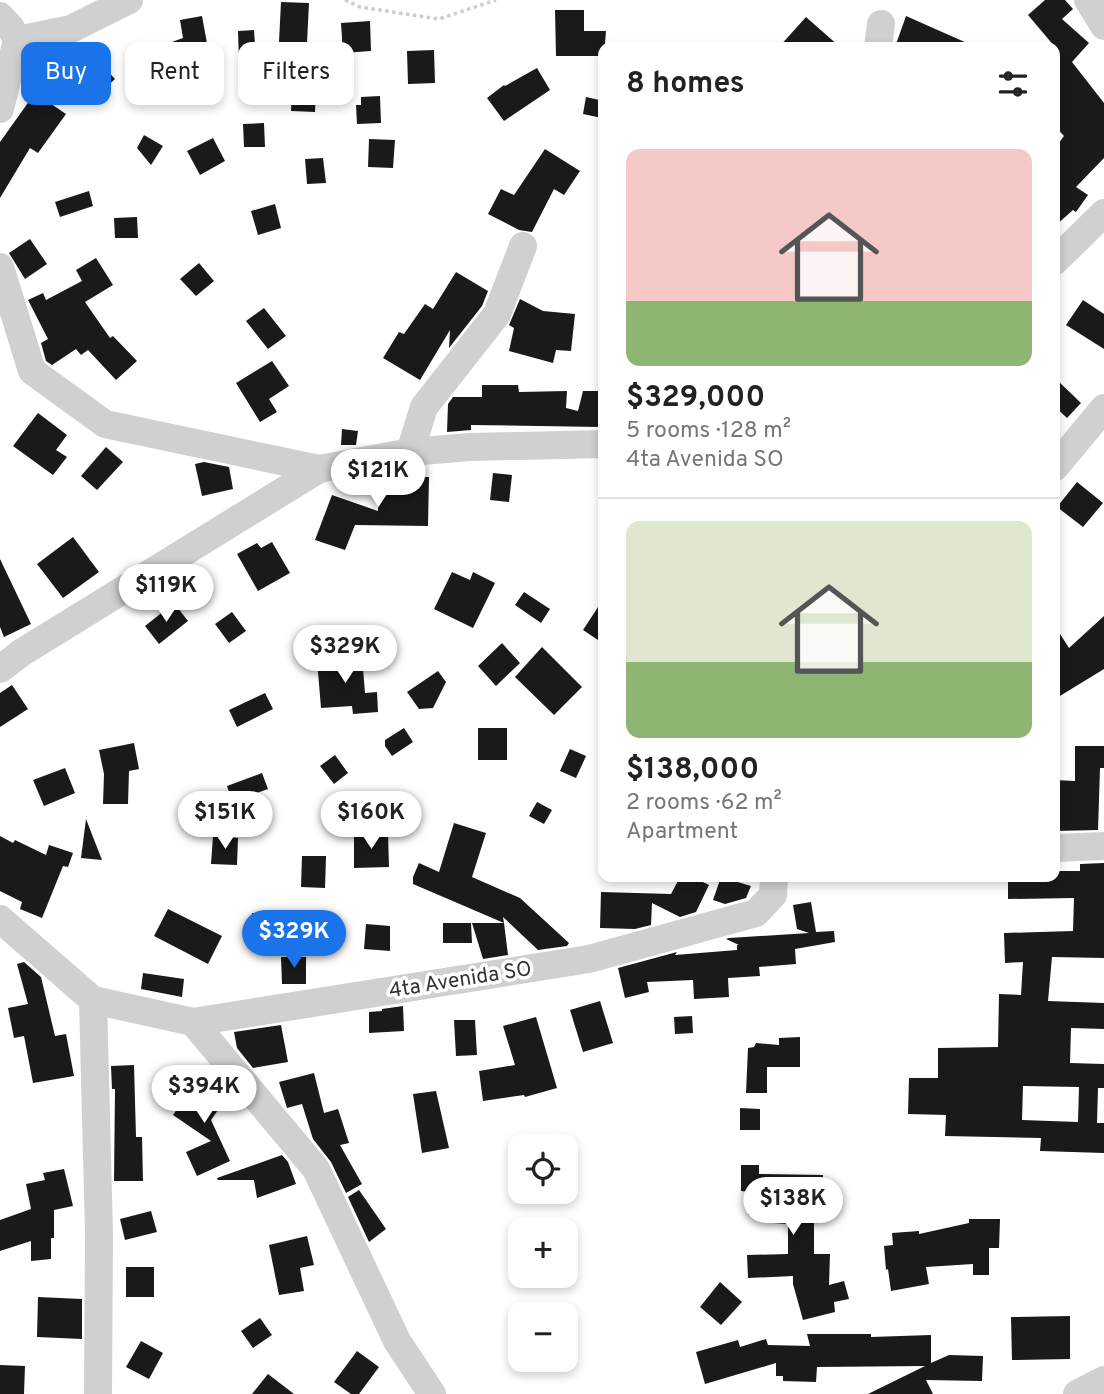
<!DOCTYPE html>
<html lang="en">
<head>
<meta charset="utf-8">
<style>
	:root { --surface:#fff; --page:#f2f2f2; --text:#222; --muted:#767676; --line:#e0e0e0; --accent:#1a73e8 }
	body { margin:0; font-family:Overpass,sans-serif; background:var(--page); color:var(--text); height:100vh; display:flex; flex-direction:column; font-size:26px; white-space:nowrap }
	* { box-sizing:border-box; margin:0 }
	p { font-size:23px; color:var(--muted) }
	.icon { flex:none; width:38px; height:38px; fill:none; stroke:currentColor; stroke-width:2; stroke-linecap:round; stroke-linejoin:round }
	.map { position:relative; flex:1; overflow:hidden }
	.drawer { position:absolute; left:598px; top:42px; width:462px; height:840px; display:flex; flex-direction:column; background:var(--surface); border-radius:14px; box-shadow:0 4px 10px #0003 }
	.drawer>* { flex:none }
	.banner { position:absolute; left:21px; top:42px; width:472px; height:63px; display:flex; gap:14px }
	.controls { position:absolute; left:508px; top:1134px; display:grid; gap:14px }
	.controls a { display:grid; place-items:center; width:70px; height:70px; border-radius:14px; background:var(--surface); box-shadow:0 4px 10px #0003; font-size:35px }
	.price { position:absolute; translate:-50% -60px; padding:0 16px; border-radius:24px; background:#fff; color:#222; font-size:23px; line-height:46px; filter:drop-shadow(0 2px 4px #0008) }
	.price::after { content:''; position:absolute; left:50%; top:42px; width:21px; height:16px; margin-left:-10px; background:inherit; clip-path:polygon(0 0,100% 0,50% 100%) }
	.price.current { background:var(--accent); color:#fff }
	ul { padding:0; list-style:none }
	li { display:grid; align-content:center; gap:14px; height:371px; padding:0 28px }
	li+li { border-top:2px solid var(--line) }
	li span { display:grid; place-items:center; height:217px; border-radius:14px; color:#555 }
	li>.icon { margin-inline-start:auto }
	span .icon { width:126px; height:126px; fill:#fffc; stroke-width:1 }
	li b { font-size:30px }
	h2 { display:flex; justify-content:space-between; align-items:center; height:84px; padding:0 28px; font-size:30px }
	.pill { padding:0 24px; border-radius:14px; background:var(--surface); box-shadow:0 4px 10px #0003; font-size:24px; line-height:63px }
	.pill.current { background:var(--accent); color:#fff }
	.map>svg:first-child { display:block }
	.building { fill:#1a1a1a; fill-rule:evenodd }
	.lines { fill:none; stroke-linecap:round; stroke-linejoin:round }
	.path { stroke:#cdcdcd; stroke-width:3.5; stroke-dasharray:3.5 3.5; stroke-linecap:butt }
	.minor { stroke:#d0d0d0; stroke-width:28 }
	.labels { text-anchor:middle; stroke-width:7; stroke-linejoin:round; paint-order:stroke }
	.street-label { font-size:21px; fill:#333; stroke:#fff }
</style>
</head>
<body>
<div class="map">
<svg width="1104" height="1394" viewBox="0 0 1104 1394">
	<rect width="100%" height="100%" fill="#fff"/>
	<g class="building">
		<polygon points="1045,0 1065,0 1073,9 1062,19 1089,43 1072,62 1104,103 1104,158 1076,187 1088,195 1076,212 1073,210 1055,226 1055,148 1064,136 1055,126 1055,47 1028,15"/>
		<polygon points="281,2 309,3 307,43 279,42"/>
		<polygon points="555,10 584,10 584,31 606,31 604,56 556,56"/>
		<polygon points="202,16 211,65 166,74 168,79 150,86 138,54 183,38 180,20"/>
		<polygon points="906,16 976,47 895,47"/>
		<polygon points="806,17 840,47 779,47"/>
		<polygon points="370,21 371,51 343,53 341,23"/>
		<polygon points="254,30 256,60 239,61 238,31"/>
		<polygon points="84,45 115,79 93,99 62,64"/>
		<polygon points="434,50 435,83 408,84 407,51"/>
		<polygon points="537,68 550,90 504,121 487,98 504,85 505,86"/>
		<polygon points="292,88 316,89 315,112 291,111"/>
		<polygon points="35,93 66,114 38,153 30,148 0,198 0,142"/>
		<polygon points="380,96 381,123 357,124 356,105 361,105 361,97"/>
		<polygon points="586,97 604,101 602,118 583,114"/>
		<polygon points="264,123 265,147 244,147 243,124"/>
		<polygon points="144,135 163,146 151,165 137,148"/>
		<polygon points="213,138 225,161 200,175 187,151"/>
		<polygon points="369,139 395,140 393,168 368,167"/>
		<polygon points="545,149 580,171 564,195 554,189 532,232 519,230 488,214 501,189 514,195"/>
		<polygon points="323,158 326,183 307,184 305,159"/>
		<polygon points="89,191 93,206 60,217 55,202"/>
		<polygon points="275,204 281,228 258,235 251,211"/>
		<polygon points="137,217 138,238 115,238 114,218"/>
		<polygon points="30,239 47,264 25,279 9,253"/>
		<polygon points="96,258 113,285 85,302 110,338 113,336 137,361 116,380 88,350 81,355 76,349 52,365 46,361 41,343 48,339 28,300 43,293 46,300 82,281 76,270"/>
		<polygon points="199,263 214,281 196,296 180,279"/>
		<polygon points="456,272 488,291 482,306 449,348 450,330 420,380 383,358 399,332 404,334 425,304 433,309"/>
		<polygon points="520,299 543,311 575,314 571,351 556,350 553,363 509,351 514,328 509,325"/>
		<polygon points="1083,300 1104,314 1104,349 1066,325"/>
		<polygon points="264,308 286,336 268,349 246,321"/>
		<polygon points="272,361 289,386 269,399 277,412 260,422 236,383"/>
		<polygon points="1055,378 1081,403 1067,418 1055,407"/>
		<polygon points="482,385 518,385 519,392 567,391 566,408 578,411 583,391 600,391 600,427 471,425 471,430 447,432 448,404 453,397 482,397"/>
		<polygon points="38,413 67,435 56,450 67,457 53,475 13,446"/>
		<polygon points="342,429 358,431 356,445 341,445"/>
		<polygon points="106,447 123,462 97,490 81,476"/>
		<polygon points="204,462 229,467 233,489 202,496 195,464"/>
		<polygon points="405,470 405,477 429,477 428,526 355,525 345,550 315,540 332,495 378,511 379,475"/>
		<polygon points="493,473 512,475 509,502 490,500"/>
		<polygon points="1077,482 1103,503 1083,527 1057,507"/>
		<polygon points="73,537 99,572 63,598 37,564"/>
		<polygon points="272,542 290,573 258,591 237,554 257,543 261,548"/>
		<polygon points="0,559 31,624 4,637 0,627"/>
		<polygon points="193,567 200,576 181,589 174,578"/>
		<polygon points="452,572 470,580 473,572 495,583 473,628 434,609"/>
		<polygon points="524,592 550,609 541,623 515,605"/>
		<polygon points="604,598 604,644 583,630"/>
		<polygon points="174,603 188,621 159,644 145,626"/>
		<polygon points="232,612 246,631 229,643 215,624"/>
		<polygon points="1104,616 1104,669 1055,699 1055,626 1069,648"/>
		<polygon points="502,643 520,663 496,686 478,666"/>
		<polygon points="542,647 582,687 554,715 515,677"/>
		<polygon points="362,656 365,693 377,692 378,712 353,714 352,706 321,708 317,660"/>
		<polygon points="438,671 446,682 433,708 419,709 407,692"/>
		<polygon points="12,685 28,709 0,727 0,693"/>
		<polygon points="265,693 273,709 237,727 229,710"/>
		<polygon points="404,728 413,742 392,756 385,746 385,740"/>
		<rect x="478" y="728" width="29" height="32"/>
		<polygon points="134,743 139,769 129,771 128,804 103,804 104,774 99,750"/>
		<polygon points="1075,746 1104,746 1104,768 1100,768 1098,830 1055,831 1055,780 1075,781"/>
		<polygon points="570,749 586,756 576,778 560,771"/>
		<polygon points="335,755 348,773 334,784 320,766"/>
		<polygon points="65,768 75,793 44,806 33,780"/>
		<polygon points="262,773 268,789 232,802 227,786"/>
		<polygon points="537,802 552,810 544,824 529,816"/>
		<polygon points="86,819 102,860 81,858"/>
		<polygon points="454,823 486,833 472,877 520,898 569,943 567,946 538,950 503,917 504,923 413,884 413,877 419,863 439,872"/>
		<polygon points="388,833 389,867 354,868 354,834"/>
		<polygon points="0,836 13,843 15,840 46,855 49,845 73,853 68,867 63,866 42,918 20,909 22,902 0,891"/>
		<polygon points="213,836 238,838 237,865 211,864"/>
		<polygon points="302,856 326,856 325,888 301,887"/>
		<path d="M 1104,863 L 1104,958 L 1052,957 L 1048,1001 L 1104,1003 L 1104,1029 L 1071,1028 L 1070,1063 L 1104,1064 L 1104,1088 L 1098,1088 L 1097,1123 L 1104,1123 L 1104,1153 L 1040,1151 L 1041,1138 L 945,1136 L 946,1115 L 908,1114 L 909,1078 L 938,1078 L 938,1048 L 998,1047 L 999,994 L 1021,995 L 1023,962 L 1005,963 L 1004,933 L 1073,931 L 1074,898 L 1008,899 L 1008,877 L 1055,877 L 1055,871 L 1080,871 L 1080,864 ZM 1023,1086 L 1079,1087 L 1078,1122 L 1022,1120 Z"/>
		<polygon points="680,877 693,877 709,885 696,912 680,917 652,903 651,925 635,929 600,928 601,892 671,894"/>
		<polygon points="721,877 751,886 746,898 725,904 713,900"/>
		<polygon points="811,902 816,932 834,931 835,942 795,949 796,964 759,967 760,976 728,978 729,997 694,999 693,980 647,982 649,992 625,998 618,968 677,952 675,955 737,950 737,945 739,945 726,939 729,938 809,933 797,929 793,905"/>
		<polygon points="168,909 222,936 208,964 154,936"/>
		<polygon points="252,913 278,916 276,938 250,935"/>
		<polygon points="443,923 471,923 472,943 443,943"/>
		<polygon points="472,923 504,923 508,955 483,959"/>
		<polygon points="366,924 390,926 390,951 364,949"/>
		<polygon points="281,957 306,957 306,984 282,984"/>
		<polygon points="24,962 41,977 55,1036 66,1034 74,1076 33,1083 24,1036 14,1038 8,1008 28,1004 17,964"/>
		<polygon points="143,973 184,979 182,997 141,989"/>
		<polygon points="600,1001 613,1043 583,1052 570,1010"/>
		<polygon points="403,1006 404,1031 369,1033 369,1012 382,1011 382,1009"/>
		<polygon points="692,1016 693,1033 675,1034 674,1017"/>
		<polygon points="536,1017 557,1088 525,1097 524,1095 483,1101 479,1071 515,1065 503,1026"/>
		<polygon points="454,1020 475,1020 477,1055 456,1056"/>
		<polygon points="281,1025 288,1062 253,1068 237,1048 234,1032"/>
		<polygon points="800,1037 800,1067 767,1067 767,1093 746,1093 748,1048 754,1047 756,1043 779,1045 779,1038"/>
		<polygon points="134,1065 136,1137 142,1137 143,1181 114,1181 115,1089 112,1089 111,1066"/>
		<polygon points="314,1073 324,1113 338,1109 349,1143 340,1145 362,1184 346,1193 331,1162 313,1139 302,1104 287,1108 279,1082"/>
		<polygon points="199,1077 227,1097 211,1120 230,1161 197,1176 186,1152 211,1141 173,1115"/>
		<polygon points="436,1091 449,1148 422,1153 413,1094"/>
		<polygon points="740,1108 760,1109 760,1130 740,1130"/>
		<polygon points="282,1155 288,1162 296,1184 257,1198 254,1180 218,1180 217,1178"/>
		<polygon points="741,1165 759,1165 759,1174 823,1175 822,1200 814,1200 814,1254 830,1254 829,1285 844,1281 849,1299 834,1302 835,1312 803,1320 793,1284 793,1276 748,1278 747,1255 788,1254 788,1224 759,1222 759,1215 748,1215 749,1192 741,1191"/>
		<polygon points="64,1169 73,1206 54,1210 54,1238 51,1238 51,1259 31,1261 31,1241 0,1251 0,1220 31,1209 26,1184 45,1180 43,1173"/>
		<polygon points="359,1190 386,1229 369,1242 348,1197"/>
		<polygon points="151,1211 157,1232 125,1240 120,1219"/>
		<polygon points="969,1219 1000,1219 999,1248 989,1248 989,1275 973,1275 973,1264 926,1267 929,1284 891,1291 888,1269 886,1270 884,1246 893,1245 892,1233 919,1231 919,1234 969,1223"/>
		<polygon points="307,1236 314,1265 300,1268 304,1291 279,1295 269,1245"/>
		<rect x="126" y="1267" width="28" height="30"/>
		<polygon points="720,1282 742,1302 721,1325 700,1307"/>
		<polygon points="38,1297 82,1299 82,1339 37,1337"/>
		<polygon points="1070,1316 1070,1359 1012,1360 1011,1317"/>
		<polygon points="260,1318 272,1335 253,1348 241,1331"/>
		<polygon points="807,1334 871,1334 871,1337 931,1335 931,1363 949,1355 983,1356 982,1381 926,1380 933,1394 868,1394 925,1366 817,1367 816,1382 783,1381 783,1376 776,1376 776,1363 705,1384 696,1352 738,1340 740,1347 766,1339 768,1345 810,1346"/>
		<polygon points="141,1341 163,1353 149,1379 126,1367"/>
		<polygon points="357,1351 379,1367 359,1394 351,1394 334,1382"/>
		<polygon points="0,1365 25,1366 24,1394 0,1394"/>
		<polygon points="268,1374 294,1394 252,1394"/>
	</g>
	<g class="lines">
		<polyline class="path" points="345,0 360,7 439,19 496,0"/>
		<g class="minor">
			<polyline points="1088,0 1104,26"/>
			<polyline points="0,16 11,28 17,40"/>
			<polyline points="878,47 881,24"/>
			<polyline points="0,109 17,40 71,29 129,0"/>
			<polyline points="1055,261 1104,213"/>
			<polyline points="0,267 32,371 105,424 319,469"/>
			<polyline points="410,452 424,407 497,314 523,246"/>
			<polyline points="1055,467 1104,408"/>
			<polyline points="0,669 21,653 319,469 410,452 470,447 604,444"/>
			<polyline points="1055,848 1104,846"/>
			<polyline points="0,919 93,1000 193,1022 589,959 756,913 773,895 774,877"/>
			<polyline points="93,1000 99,1234 98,1394"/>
			<polyline points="193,1022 316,1169 397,1341 432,1394"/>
			<polyline points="1077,1394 1104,1380"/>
		</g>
	</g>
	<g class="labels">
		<g class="street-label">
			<text transform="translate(460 979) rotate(-9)" y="7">4ta Avenida SO</text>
		</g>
	</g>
</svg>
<div class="controls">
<a><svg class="icon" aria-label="locate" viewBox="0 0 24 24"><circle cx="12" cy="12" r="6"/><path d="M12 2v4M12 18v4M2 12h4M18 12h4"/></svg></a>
<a>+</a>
<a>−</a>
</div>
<b class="price" style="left:378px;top:509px">$121K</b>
<b class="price" style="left:166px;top:624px">$119K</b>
<b class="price" style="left:345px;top:685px">$329K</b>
<b class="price" style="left:225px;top:851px">$151K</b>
<b class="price" style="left:371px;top:851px">$160K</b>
<b class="price current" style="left:294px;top:970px">$329K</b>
<b class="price" style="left:204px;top:1125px">$394K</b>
<b class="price" style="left:793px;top:1237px">$138K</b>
<div class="banner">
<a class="pill current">Buy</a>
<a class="pill">Rent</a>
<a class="pill">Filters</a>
</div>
<section class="drawer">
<h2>8 homes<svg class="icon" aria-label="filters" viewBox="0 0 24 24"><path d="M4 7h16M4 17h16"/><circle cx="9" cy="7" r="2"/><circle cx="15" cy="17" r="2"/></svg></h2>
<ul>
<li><span style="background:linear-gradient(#f6c9c9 70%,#8fb573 0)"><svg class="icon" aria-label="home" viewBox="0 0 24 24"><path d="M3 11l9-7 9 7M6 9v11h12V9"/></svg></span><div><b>$329,000</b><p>5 rooms · 128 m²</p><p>4ta Avenida SO</p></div></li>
<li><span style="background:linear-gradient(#dfe7d0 65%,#8fb573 0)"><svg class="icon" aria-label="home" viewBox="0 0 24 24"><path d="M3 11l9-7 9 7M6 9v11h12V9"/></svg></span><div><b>$138,000</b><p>2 rooms · 62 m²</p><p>Apartment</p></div></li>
</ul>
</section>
</div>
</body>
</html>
